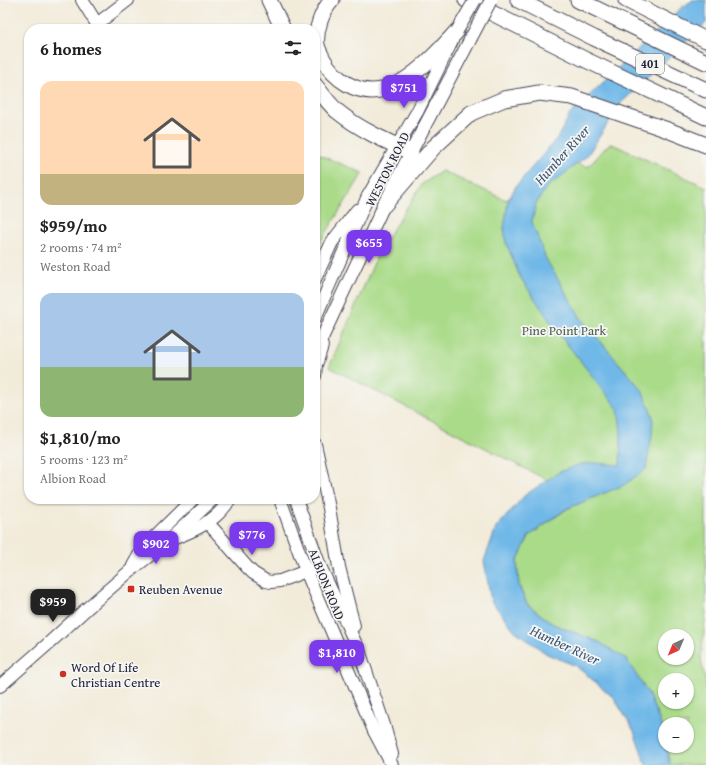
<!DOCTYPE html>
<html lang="en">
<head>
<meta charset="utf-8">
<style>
	:root { --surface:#fff; --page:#f6f6f6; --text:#222; --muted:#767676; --accent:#7c3aed }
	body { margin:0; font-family:"Gentium Book Plus",serif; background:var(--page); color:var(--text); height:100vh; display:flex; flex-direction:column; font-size:15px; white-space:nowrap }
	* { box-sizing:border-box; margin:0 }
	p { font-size:13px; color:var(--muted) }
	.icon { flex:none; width:22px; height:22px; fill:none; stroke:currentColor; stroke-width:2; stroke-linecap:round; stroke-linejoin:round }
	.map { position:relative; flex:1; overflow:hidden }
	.panel { position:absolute; left:24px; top:24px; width:296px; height:480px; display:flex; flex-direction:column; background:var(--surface); border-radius:16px; box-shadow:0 1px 3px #0004 }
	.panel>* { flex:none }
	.needle { width:26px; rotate:224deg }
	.fabs { position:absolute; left:658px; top:629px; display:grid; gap:8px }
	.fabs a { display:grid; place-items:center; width:36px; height:36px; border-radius:50%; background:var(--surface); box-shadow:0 1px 3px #0004; font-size:20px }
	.price { position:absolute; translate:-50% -34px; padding:0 9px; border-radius:8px; background:var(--accent); color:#fff; font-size:13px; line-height:26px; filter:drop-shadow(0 1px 2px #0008) }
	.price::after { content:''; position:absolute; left:50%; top:24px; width:12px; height:9px; margin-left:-6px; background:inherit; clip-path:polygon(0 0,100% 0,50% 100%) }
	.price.active { background:#222; color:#fff }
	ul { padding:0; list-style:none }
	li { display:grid; align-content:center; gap:8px; height:212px; padding:0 16px }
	li span { display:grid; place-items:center; height:124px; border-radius:12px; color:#555 }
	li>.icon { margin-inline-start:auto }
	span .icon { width:72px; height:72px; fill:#fffc; stroke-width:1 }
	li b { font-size:17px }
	h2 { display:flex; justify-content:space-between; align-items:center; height:48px; padding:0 16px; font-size:17px }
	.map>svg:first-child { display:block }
	.green { fill:#aadb89; stroke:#667e62; fill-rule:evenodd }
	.water { fill:#70b8e8; stroke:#496d92 }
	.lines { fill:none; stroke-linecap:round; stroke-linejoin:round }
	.secondary-casing { stroke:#414053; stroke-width:14 }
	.motorway-casing { stroke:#414053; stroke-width:17 }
	.secondary { stroke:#fff; stroke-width:12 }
	.motorway { stroke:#fff; stroke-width:15 }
	.secondary-bridge-casing { stroke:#414053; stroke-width:14; stroke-linecap:butt }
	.secondary-bridge { stroke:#fff; stroke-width:12 }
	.poi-dot { fill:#c8321e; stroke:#f6f6f2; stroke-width:1.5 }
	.labels { text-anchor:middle; stroke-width:3.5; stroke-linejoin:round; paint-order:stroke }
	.shield { fill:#f6f6f2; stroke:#626272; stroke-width:1 }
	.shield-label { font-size:12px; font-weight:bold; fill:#22223b }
	.street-label { font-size:13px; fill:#22223b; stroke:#f6f6f2 }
	.park-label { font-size:13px; fill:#4b5a52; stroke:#f6f6f2 }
	.poi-label { font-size:13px; fill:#22223b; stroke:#f6f6f2; text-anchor:start }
	.water-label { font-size:14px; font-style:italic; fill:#3d5678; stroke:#f6f6f2 }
</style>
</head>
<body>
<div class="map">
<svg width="706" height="765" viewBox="0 0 706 765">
	<rect width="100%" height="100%" fill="#f6f6f2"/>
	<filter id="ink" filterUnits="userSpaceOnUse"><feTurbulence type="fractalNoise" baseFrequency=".025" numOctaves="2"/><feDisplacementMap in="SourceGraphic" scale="8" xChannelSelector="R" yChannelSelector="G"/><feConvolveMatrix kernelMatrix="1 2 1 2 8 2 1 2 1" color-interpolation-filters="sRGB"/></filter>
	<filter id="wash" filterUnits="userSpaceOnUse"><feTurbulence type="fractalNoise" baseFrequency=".012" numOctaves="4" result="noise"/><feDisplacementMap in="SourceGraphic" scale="16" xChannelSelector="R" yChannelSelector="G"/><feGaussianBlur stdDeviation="0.9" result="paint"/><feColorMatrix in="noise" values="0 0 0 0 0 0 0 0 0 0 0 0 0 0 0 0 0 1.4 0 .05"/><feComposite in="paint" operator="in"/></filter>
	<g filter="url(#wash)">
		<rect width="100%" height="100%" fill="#f2ebd9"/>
		<g class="green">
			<path d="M 610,143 L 706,187 L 706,611 L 701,659 L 706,684 L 706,765 L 670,765 L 666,746 L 687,746 L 687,724 L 665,724 L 665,740 L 660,722 L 648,693 L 599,642 L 553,624 L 527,604 L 519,586 L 517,561 L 529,536 L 567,509 L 584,501 L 547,480 L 329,367 L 380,249 L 422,184 L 442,171 L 506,200 L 565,160 L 588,167 ZM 665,636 L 687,636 L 687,658 L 665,658 ZM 665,680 L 687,680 L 687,702 L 665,702 Z"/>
			<polygon points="315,153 363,173 315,251"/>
		</g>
		<polygon class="water" points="693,0 706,0 706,23 621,103 587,156 546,188 536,204 532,222 546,259 582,320 642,390 653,417 652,435 646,469 624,485 566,509 529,536 517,562 519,586 527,604 553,624 599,642 626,659 648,693 660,722 665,740 665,746 666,746 670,765 646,765 634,731 614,698 576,666 547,654 515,631 491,601 484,561 496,528 524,496 559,472 580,464 595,463 620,465 621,431 618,409 556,330 520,277 506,243 504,229 508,200 516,186 558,137 570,114 681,8"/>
	</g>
	<g filter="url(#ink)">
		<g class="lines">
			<g class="secondary-casing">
				<g id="secondary">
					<polyline points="82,0 100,29"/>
					<polyline points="97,24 128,0"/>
					<polyline points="315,279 332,242 357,210"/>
					<polyline points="315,318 368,196 417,112 452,41"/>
					<polyline points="315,353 384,205 411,152 471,38"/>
					<polyline points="315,376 316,365 322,346"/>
					<polyline points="315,444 329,508 339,567 354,626"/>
					<polyline points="280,499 306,571 374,731 392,765"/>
					<polyline points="296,499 320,566 332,592 360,653 384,725 392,754"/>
					<polyline points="207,522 217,533 247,567 253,573 266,581 271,582 280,581 314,568"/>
					<path d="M 175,538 C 190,532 207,525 219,513 C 223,509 227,504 231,499"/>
					<polyline points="133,566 143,548 193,499"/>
					<polyline points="0,686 48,644 85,610 131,570 168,541 213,499"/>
				</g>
			</g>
			<g class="motorway-casing">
				<g id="motorway">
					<polyline points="269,0 283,29"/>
					<path d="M 332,0 C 322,11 315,30 317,45 C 318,50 321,55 323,59 C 334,79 357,95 381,90 C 409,85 439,51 457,31"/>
					<polyline points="466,0 586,60 706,117"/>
					<polyline points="518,0 594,38 706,90"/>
					<polyline points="578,0 706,62"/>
					<polyline points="626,0 706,40"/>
					<path d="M 315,85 C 321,93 329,104 337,111 C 359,129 385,141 411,152"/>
					<polyline points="384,205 433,148 471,113 504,99 539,93 572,97 665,129 706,145"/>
				</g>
			</g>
			<use href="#secondary" class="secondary"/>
			<use href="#motorway" class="motorway"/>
			<g class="secondary-bridge-casing">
				<g id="secondary-bridge">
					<polyline points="457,31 475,0"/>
					<polyline points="471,38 491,0"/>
				</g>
			</g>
			<use href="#secondary-bridge" class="secondary-bridge"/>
		</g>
	</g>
	<g class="poi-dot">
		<rect x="127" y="585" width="8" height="8" rx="2"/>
		<circle cx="63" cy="674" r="4"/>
	</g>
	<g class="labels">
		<rect class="shield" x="636" y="54" width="28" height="20" rx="3"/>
		<g class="shield-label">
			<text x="650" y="68">401</text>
		</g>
		<g class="street-label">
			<text transform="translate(387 169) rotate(-63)" y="5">WESTON ROAD</text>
			<text transform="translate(327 584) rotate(68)" y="5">ALBION ROAD</text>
		</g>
		<g class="park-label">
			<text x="564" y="335">Pine Point Park</text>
		</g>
		<g class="poi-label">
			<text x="139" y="594">Reuben Avenue</text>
			<text x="71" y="672">Word Of Life<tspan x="71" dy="15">Christian Centre</tspan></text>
		</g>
		<g class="water-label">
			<text transform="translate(562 155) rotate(-48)" y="5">Humber River</text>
			<text transform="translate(565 645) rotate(25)" y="5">Humber River</text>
		</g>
	</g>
</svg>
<div class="fabs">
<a><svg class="needle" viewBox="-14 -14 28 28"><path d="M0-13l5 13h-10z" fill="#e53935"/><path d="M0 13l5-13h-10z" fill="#767676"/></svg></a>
<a>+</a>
<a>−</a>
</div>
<b class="price" style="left:404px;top:109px">$751</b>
<b class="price" style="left:369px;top:264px">$655</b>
<b class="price" style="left:252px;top:556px">$776</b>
<b class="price" style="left:156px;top:565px">$902</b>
<b class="price active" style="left:53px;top:623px">$959</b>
<b class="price" style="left:337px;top:674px">$1,810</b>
<section class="panel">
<h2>6 homes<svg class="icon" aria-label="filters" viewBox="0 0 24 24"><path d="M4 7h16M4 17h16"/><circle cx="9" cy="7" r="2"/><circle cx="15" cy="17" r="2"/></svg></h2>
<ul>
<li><span style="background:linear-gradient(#ffd9b3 75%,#c2b280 0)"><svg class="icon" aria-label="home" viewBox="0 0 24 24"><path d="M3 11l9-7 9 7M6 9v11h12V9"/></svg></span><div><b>$959/mo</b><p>2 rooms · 74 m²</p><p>Weston Road</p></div></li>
<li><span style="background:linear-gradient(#a9c7e8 60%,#8fb573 0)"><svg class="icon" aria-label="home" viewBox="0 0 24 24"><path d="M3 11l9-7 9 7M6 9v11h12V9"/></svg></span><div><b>$1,810/mo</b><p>5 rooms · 123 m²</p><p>Albion Road</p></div></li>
</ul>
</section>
</div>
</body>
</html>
